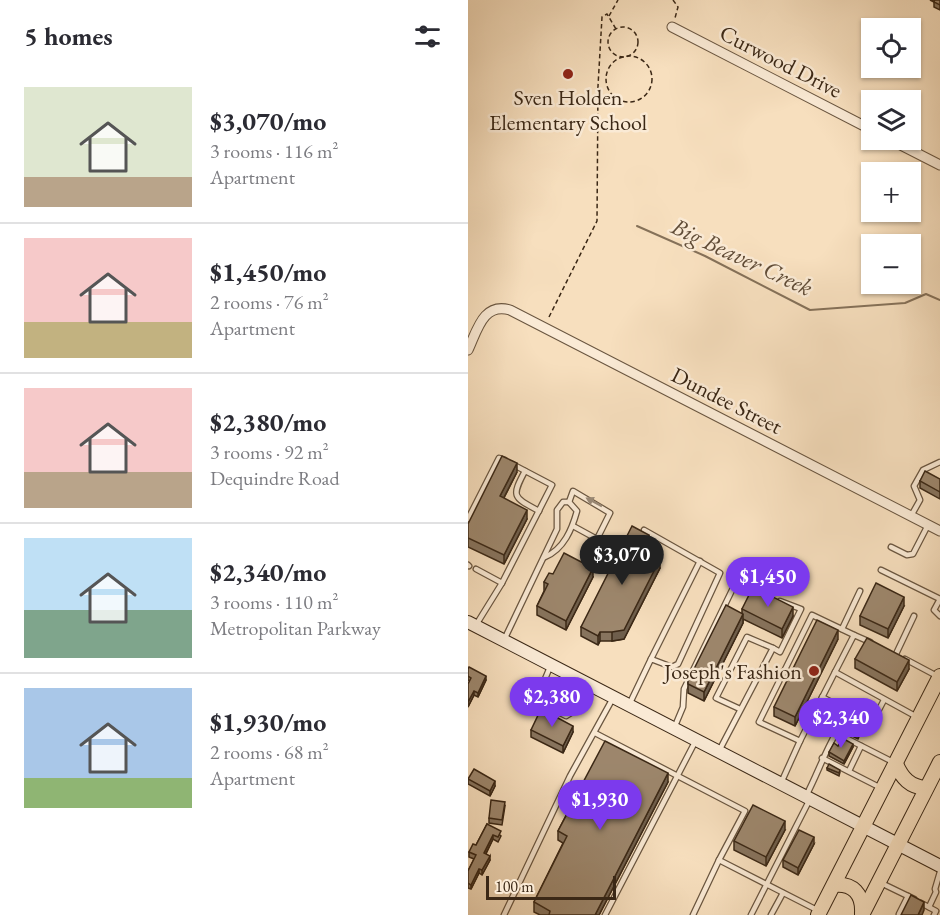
<!DOCTYPE html>
<html lang="en">
<head>
<meta charset="utf-8">
<style>
	:root { --surface:#fff; --page:#f2f2f3; --text:#2b2b33; --muted:#7c7c81; --line:#e1e1e2; --accent:#7c3aed }
	body { margin:0; font-family:"EB Garamond",serif; background:var(--page); color:var(--text); height:100vh; display:flex; flex-direction:column; font-size:22px; white-space:nowrap }
	* { box-sizing:border-box; margin:0 }
	p { font-size:20px; color:var(--muted) }
	.icon { flex:none; width:33px; height:33px; fill:none; stroke:currentColor; stroke-width:2; stroke-linecap:round; stroke-linejoin:round }
	.map { position:relative; flex:1; overflow:hidden }
	.drawer { display:flex; flex-direction:column; background:var(--surface); width:468px }
	.drawer>* { flex:none }
	.buttons { position:absolute; left:393px; top:18px; display:grid; gap:12px }
	.buttons a { display:grid; place-items:center; width:60px; height:60px; border-radius:0px; background:var(--surface); box-shadow:0 2px 4px #0004; font-size:30px }
	.scale { position:absolute; left:18px; bottom:15px; width:130px; box-sizing:border-box; padding-left:6px; border:3px solid #3b2816; border-top:0; font-size:16px; line-height:21px; white-space:nowrap; color:#3b2816; -webkit-text-stroke:4px #faead5; paint-order:stroke }
	.price { position:absolute; translate:-50% -51px; padding:0 14px; border-radius:21px; background:var(--accent); color:#fff; font-size:20px; line-height:39px; filter:drop-shadow(0 2px 3px #0008) }
	.price::after { content:''; position:absolute; left:50%; top:36px; width:18px; height:14px; margin-left:-9px; background:inherit; clip-path:polygon(0 0,100% 0,50% 100%) }
	.price.on { background:#222; color:#fff }
	ul { padding:0; list-style:none }
	li { display:flex; align-items:center; gap:18px; height:150px; padding:0 24px }
	li+li { border-top:2px solid var(--line) }
	li span { display:grid; place-items:center; flex:none; width:168px; height:120px; border-radius:0px; color:#555 }
	li>.icon { margin-inline-start:auto }
	span .icon { width:72px; height:72px; fill:#fffc; stroke-width:1 }
	li b { font-size:26px }
	h2 { display:flex; justify-content:space-between; align-items:center; height:72px; padding:0 24px; font-size:26px }
	main { display:flex; flex:1; min-height:0 }
	.map>svg:first-child { display:block }
	.lines { fill:none; stroke-linecap:round; stroke-linejoin:round }
	.stream { stroke:#857159; stroke-width:2 }
	.lane-casing { stroke:#6a5640; stroke-width:7 }
	.street-casing { stroke:#6a5640; stroke-width:11 }
	.secondary-casing { stroke:#3b2816; stroke-width:14 }
	.primary-casing { stroke:#3b2816; stroke-width:16 }
	.path { stroke:#3b2816; stroke-width:1.5; stroke-dasharray:4.5 3; stroke-linecap:butt }
	.lane { stroke:#faead5; stroke-width:4.5 }
	.street { stroke:#faead5; stroke-width:9 }
	.secondary { stroke:#faead5; stroke-width:12 }
	.primary { stroke:#f7dfbe; stroke-width:14 }
	.wall { fill:#87745e; stroke:#3b2816; stroke-width:1.5 }
	.shaded-wall { fill:#6e5e4c; stroke:#3b2816; stroke-width:1.5 }
	.building { fill:#9d876d; stroke:#3b2816; stroke-width:1.5 }
	.oneway { fill:#9a8976 }
	.poi-dot { fill:#8f2418; stroke:#faead5; stroke-width:2 }
	.labels { text-anchor:middle; stroke-width:5; stroke-linejoin:round; paint-order:stroke }
	.street-label { font-size:22px; fill:#3b2816; stroke:#faead5 }
	.poi-label { font-size:22px; fill:#3b2816; stroke:#faead5 }
	.water-label { font-size:24px; font-style:italic; fill:#604c37; stroke:#faead5 }
</style>
</head>
<body>
<main>
<section class="drawer">
<h2>5 homes<svg class="icon" aria-label="filters" viewBox="0 0 24 24"><path d="M4 7h16M4 17h16"/><circle cx="9" cy="7" r="2"/><circle cx="15" cy="17" r="2"/></svg></h2>
<ul>
<li><span style="background:linear-gradient(#dfe7d0 75%,#b9a48a 0)"><svg class="icon" aria-label="home" viewBox="0 0 24 24"><path d="M3 11l9-7 9 7M6 9v11h12V9"/></svg></span><div><b>$3,070/mo</b><p>3 rooms · 116 m²</p><p>Apartment</p></div></li>
<li><span style="background:linear-gradient(#f6c9c9 70%,#c2b280 0)"><svg class="icon" aria-label="home" viewBox="0 0 24 24"><path d="M3 11l9-7 9 7M6 9v11h12V9"/></svg></span><div><b>$1,450/mo</b><p>2 rooms · 76 m²</p><p>Apartment</p></div></li>
<li><span style="background:linear-gradient(#f6c9c9 70%,#b9a48a 0)"><svg class="icon" aria-label="home" viewBox="0 0 24 24"><path d="M3 11l9-7 9 7M6 9v11h12V9"/></svg></span><div><b>$2,380/mo</b><p>3 rooms · 92 m²</p><p>Dequindre Road</p></div></li>
<li><span style="background:linear-gradient(#bfe0f5 60%,#7fa58c 0)"><svg class="icon" aria-label="home" viewBox="0 0 24 24"><path d="M3 11l9-7 9 7M6 9v11h12V9"/></svg></span><div><b>$2,340/mo</b><p>3 rooms · 110 m²</p><p>Metropolitan Parkway</p></div></li>
<li><span style="background:linear-gradient(#a9c7e8 75%,#8fb573 0)"><svg class="icon" aria-label="home" viewBox="0 0 24 24"><path d="M3 11l9-7 9 7M6 9v11h12V9"/></svg></span><div><b>$1,930/mo</b><p>2 rooms · 68 m²</p><p>Apartment</p></div></li>
</ul>
</section>
<div class="map">
<svg width="472" height="915" viewBox="0 0 472 915">
	<rect width="100%" height="100%" fill="#f7dfbe"/>
	<filter id="stains"><feTurbulence type="fractalNoise" baseFrequency=".00333" numOctaves="4"/><feColorMatrix values="0 0 0 0 .2 0 0 0 0 .09 0 0 0 0 .02 0 0 0 .5 -.17"/></filter>
	<radialGradient id="worn" r=".72"><stop offset=".6" stop-color="#630" stop-opacity="0"/><stop offset="1" stop-color="#630" stop-opacity=".3"/></radialGradient>
	<g class="lines">
		<polyline class="stream" points="169,226 237,256 342,310 437,303 458,294 472,300"/>
		<g class="lane-casing">
			<g id="lane">
				<path d="M 57,471 C 43,497 45,497 71,511"/>
				<polyline points="101,502 105,491 142,513 130,537 127,538 105,526"/>
				<polyline points="443,516 452,500 446,486 455,470 472,462"/>
				<polyline points="0,519 31,458 37,460"/>
				<polyline points="423,547 439,555 445,554 460,525"/>
				<path d="M 77,557 C 96,549 104,529 109,511 L 101,502"/>
				<polyline points="0,565 1,566"/>
				<polyline points="8,569 34,583"/>
				<polyline points="413,570 472,599"/>
				<polyline points="472,599 466,610 472,616"/>
				<polyline points="8,625 34,583 84,485 44,464"/>
				<polyline points="374,629 392,591"/>
				<polyline points="36,640 89,529 89,510 95,502 101,502"/>
				<polyline points="305,648 312,652 333,609 312,601"/>
				<polyline points="428,654 446,616"/>
				<polyline points="183,659 232,561"/>
				<polyline points="437,659 469,676"/>
				<polyline points="82,667 69,698 73,703 98,716 111,708 121,685"/>
				<polyline points="367,672 386,635 402,642"/>
				<polyline points="354,697 404,723 416,700"/>
				<polyline points="161,705 183,659 204,667 210,664 252,573 176,530"/>
				<polyline points="207,726 215,707 216,689 267,584 287,592"/>
				<polyline points="127,733 277,811 251,860 351,911"/>
				<polyline points="332,741 291,722 344,615 386,635"/>
				<polyline points="251,751 305,648 279,637 248,698 272,709"/>
				<polyline points="354,758 413,788"/>
				<polyline points="381,771 393,746"/>
				<polyline points="313,783 332,741 367,672 449,717"/>
				<path d="M 338,796 C 349,775 356,754 368,733 L 425,762"/>
				<polyline points="413,883 446,899"/>
				<polyline points="453,903 468,911 466,915"/>
				<polyline points="461,907 468,892 467,889 472,872"/>
				<polyline points="36,915 102,776 145,698"/>
				<polyline points="137,915 227,742"/>
				<polyline points="225,915 251,860"/>
				<polyline points="283,915 341,801"/>
				<polyline points="303,915 315,893"/>
				<polyline points="433,915 431,914 440,896"/>
			</g>
		</g>
		<g class="street-casing">
			<g id="street">
				<polyline points="204,27 404,130"/>
				<polyline points="423,140 472,165"/>
				<path d="M 0,350 C 9,331 15,302 42,310 L 472,531"/>
			</g>
		</g>
		<g class="secondary-casing">
			<polyline id="secondary" points="0,622 472,866"/>
		</g>
		<g class="primary-casing">
			<g id="primary">
				<path d="M 428,764 C 434,778 442,787 458,788"/>
				<path d="M 366,885 C 385,883 395,894 394,913"/>
				<polyline points="350,915 472,676"/>
				<polyline points="394,915 472,762"/>
			</g>
		</g>
		<g class="path">
			<polyline points="205,0 210,7 207,18"/>
			<polyline points="141,16 150,0"/>
			<circle cx="155" cy="42" r="15"/>
			<circle cx="161" cy="79" r="23"/>
			<polyline points="81,317 129,221 130,86 134,17 139,14 148,29"/>
		</g>
		<use href="#lane" class="lane"/>
		<use href="#street" class="street"/>
		<use href="#secondary" class="secondary"/>
		<use href="#primary" class="primary"/>
	</g>
	<g class="wall">
		<polygon points="462,0 472,0 472,10 466,7 466,2"/>
		<polygon points="49,472 36,498 59,519 36,564 0,547 0,524"/>
		<polygon points="472,479 472,499 452,488 452,481"/>
		<polygon points="181,544 178,552 192,568 156,639 144,641 132,641 130,645 113,636 113,627"/>
		<polygon points="85,574 125,577 98,630 69,615 69,606 76,591 76,582"/>
		<polygon points="436,606 420,638 392,625 392,616"/>
		<polygon points="274,609 325,616 314,638 275,619 275,623 236,701 220,693 220,681 274,613"/>
		<polygon points="370,639 327,726 306,716 306,707"/>
		<polygon points="387,659 441,669 429,691 387,668"/>
		<polygon points="0,669 18,680 10,697 6,695 0,707 0,684 2,681 0,680"/>
		<polygon points="63,730 105,732 95,753 63,737"/>
		<polygon points="394,730 390,739 378,733 378,731"/>
		<polygon points="385,747 376,764 361,756 361,752"/>
		<polygon points="359,768 372,772 371,776 359,770"/>
		<polygon points="0,779 27,786 22,796 0,784"/>
		<polygon points="200,782 131,915 72,915 66,912 66,902 95,843 90,840 90,831 105,802 98,799 98,790"/>
		<polygon points="37,806 34,825 21,823 21,818"/>
		<polygon points="19,824 33,836 30,842 25,839 18,854 22,860 14,875 11,873 3,889 0,888 0,871 6,859 1,857 1,852 8,845"/>
		<polygon points="317,830 298,866 266,850 266,841"/>
		<polygon points="346,844 330,875 315,867 315,860"/>
	</g>
	<g class="shaded-wall">
		<polygon points="49,463 49,472 32,505 32,496"/>
		<polygon points="59,510 59,519 36,564 36,555"/>
		<polygon points="181,535 181,544 174,559 174,550"/>
		<polygon points="192,559 192,568 156,639 144,641 144,632"/>
		<polygon points="125,568 125,577 98,630 98,621"/>
		<polygon points="436,597 436,606 420,638 420,629"/>
		<polygon points="325,607 325,616 314,638 314,629"/>
		<polygon points="275,614 275,623 236,701 236,692"/>
		<polygon points="370,630 370,639 327,726 327,717"/>
		<polygon points="132,632 132,641 130,645 130,636"/>
		<polygon points="441,660 441,669 429,691 429,682"/>
		<polygon points="18,676 18,680 10,697 10,693"/>
		<polygon points="6,691 6,695 0,707 0,702"/>
		<polygon points="105,726 105,732 95,753 95,746"/>
		<polygon points="385,744 385,747 376,764 376,761"/>
		<polygon points="200,773 200,782 131,915 127,915"/>
		<polygon points="27,781 27,786 22,796 22,791"/>
		<polygon points="317,821 317,830 298,866 298,857"/>
		<polygon points="25,835 25,839 16,857 16,853"/>
		<polygon points="346,837 346,844 330,875 330,868"/>
		<polygon points="22,856 22,860 14,875 14,870"/>
		<polygon points="11,869 11,873 3,889 3,885"/>
		<polygon points="456,902 456,910 454,915 450,915"/>
	</g>
	<g class="building">
		<polygon points="467,0 472,0 472,5 466,2"/>
		<polygon points="34,456 49,463 32,496 59,510 36,555 0,538 0,524"/>
		<polygon points="457,471 472,479 472,492 452,481"/>
		<polygon points="164,526 181,535 174,550 192,559 156,630 144,632 132,632 130,636 113,627"/>
		<polygon points="96,553 125,568 98,621 69,606 80,584 76,582 81,573 85,574"/>
		<polygon points="408,583 436,597 420,629 392,616"/>
		<polygon points="285,587 325,607 314,629 274,609"/>
		<polygon points="258,605 275,614 236,692 220,684 220,681"/>
		<polygon points="349,620 370,630 327,717 306,707"/>
		<polygon points="399,638 441,660 429,682 387,659"/>
		<polygon points="1,667 18,676 10,693 6,691 0,702 0,684 3,678 0,676 0,669"/>
		<polygon points="73,709 105,726 95,746 63,730"/>
		<polygon points="383,722 394,728 390,737 378,731"/>
		<polygon points="374,738 385,744 376,761 361,752 366,743 370,746"/>
		<polygon points="137,741 200,773 127,915 81,915 82,911 66,902 99,836 90,831 109,795 98,790 101,783 112,788"/>
		<polygon points="361,764 372,770 371,773 359,768"/>
		<polygon points="6,769 27,781 22,791 0,779"/>
		<polygon points="23,800 37,802 34,820 21,818"/>
		<polygon points="285,805 317,821 298,857 266,841"/>
		<polygon points="19,824 33,831 30,837 25,835 16,853 22,856 14,870 11,869 3,885 0,883 0,871 8,855 1,852 5,844 8,845"/>
		<polygon points="331,830 346,837 330,868 315,860"/>
		<polygon points="443,895 456,902 450,915 433,915"/>
	</g>
	<defs><path id="oneway-solid" d="M-6-.8H1V-3.2L6.5 0L1 3.2V.8H-6Z" transform="scale(1.5)"/></defs>
	<use class="oneway" href="#oneway-solid" transform="translate(126 502) rotate(-152)"/>
	<g class="poi-dot">
		<circle cx="100" cy="74" r="6"/>
		<circle cx="346" cy="671" r="6"/>
	</g>
	<g class="labels">
		<g class="street-label">
			<text transform="translate(313 61) rotate(27)" y="8">Curwood Drive</text>
			<text transform="translate(259 400) rotate(27)" y="8">Dundee Street</text>
		</g>
		<g class="poi-label">
			<text x="100" y="105">Sven Holden<tspan x="100" dy="25">Elementary School</tspan></text>
			<text x="334" y="679" text-anchor="end">Joseph's Fashion</text>
		</g>
		<g class="water-label">
			<text transform="translate(274 257) rotate(25)" y="8">Big Beaver Creek</text>
		</g>
	</g>
	<rect width="100%" height="100%" filter="url(#stains)"/>
	<rect width="100%" height="100%" fill="url(#worn)"/>
</svg>
<div class="buttons">
<a><svg class="icon" aria-label="locate" viewBox="0 0 24 24"><circle cx="12" cy="12" r="6"/><path d="M12 2v4M12 18v4M2 12h4M18 12h4"/></svg></a>
<a><svg class="icon" aria-label="layers" viewBox="0 0 24 24"><path d="M12 4l9 5-9 5-9-5zM3 14l9 5 9-5"/></svg></a>
<a>+</a>
<a>−</a>
</div>
<div class="scale">100 m</div>
<b class="price on" style="left:154px;top:586px">$3,070</b>
<b class="price" style="left:300px;top:608px">$1,450</b>
<b class="price" style="left:84px;top:728px">$2,380</b>
<b class="price" style="left:373px;top:749px">$2,340</b>
<b class="price" style="left:132px;top:831px">$1,930</b>
</div>
</main>
</body>
</html>
